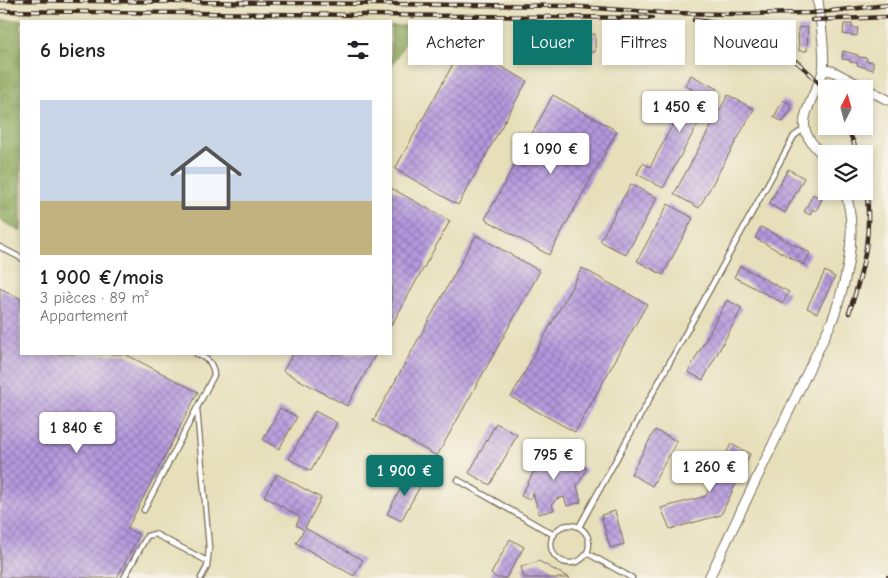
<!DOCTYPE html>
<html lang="fr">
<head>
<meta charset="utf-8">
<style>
	:root { --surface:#fff; --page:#f2f2f2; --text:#202124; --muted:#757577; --accent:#0f766e }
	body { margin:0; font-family:"Comic Neue",sans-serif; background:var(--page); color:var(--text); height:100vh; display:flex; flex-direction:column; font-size:19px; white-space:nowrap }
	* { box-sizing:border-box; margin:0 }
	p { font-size:16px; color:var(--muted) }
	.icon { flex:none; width:28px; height:28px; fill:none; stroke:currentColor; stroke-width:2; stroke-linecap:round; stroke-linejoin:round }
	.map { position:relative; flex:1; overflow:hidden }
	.drawer { position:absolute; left:20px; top:20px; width:372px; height:335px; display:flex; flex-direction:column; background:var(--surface); border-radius:0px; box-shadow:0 2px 8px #0003 }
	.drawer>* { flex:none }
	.top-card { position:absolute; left:408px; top:20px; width:405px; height:45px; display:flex; gap:10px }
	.needle { width:32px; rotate:6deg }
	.buttons { position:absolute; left:818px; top:80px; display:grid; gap:10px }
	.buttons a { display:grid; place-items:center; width:55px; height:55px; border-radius:0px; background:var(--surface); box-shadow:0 2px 8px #0003; font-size:25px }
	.price { position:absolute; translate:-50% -42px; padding:0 11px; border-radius:5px; background:#fff; color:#222; font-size:16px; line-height:32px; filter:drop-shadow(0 1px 2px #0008) }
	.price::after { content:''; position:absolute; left:50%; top:30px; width:15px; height:11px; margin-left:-8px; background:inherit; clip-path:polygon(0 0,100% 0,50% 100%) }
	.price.current { background:var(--accent); color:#fff }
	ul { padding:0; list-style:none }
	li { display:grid; align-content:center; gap:10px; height:265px; padding:0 20px }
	li span { display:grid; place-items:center; height:155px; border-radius:0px; color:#555 }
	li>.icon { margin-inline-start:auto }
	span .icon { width:90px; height:90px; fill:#fffc; stroke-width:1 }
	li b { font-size:21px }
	h2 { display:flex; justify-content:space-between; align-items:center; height:60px; padding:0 20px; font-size:21px }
	.chip { padding:0 18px; border-radius:0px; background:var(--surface); box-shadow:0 2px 8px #0003; font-size:18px; line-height:45px }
	.chip.current { background:var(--accent); color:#fff }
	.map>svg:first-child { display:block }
	.forest { fill:url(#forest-crowns); stroke:#63683c }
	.building { fill:url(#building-cross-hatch) }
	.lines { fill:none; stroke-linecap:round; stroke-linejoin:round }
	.service-casing { stroke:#776955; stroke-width:7 }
	.minor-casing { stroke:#776955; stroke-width:11 }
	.service { stroke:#fff; stroke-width:4.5 }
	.minor { stroke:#fff; stroke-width:9 }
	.rail-casing { stroke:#3b2a1e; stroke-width:4.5 }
	.rail { stroke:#f7f3e8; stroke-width:2.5; stroke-dasharray:8; stroke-linecap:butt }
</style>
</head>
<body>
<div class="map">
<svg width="888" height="578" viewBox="0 0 888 578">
	<defs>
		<pattern id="forest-crowns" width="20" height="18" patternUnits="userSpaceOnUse" patternTransform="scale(1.25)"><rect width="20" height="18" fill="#8ba75a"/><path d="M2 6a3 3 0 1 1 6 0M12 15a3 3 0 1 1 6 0" fill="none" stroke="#73884a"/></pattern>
		<pattern id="building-cross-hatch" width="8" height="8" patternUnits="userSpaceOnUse" patternTransform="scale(1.25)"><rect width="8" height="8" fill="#b498de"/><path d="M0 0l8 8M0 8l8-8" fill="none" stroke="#947cb3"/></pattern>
	</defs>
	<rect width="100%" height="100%" fill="#f7f3e8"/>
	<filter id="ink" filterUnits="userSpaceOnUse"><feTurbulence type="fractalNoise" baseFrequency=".02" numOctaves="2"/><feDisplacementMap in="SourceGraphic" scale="10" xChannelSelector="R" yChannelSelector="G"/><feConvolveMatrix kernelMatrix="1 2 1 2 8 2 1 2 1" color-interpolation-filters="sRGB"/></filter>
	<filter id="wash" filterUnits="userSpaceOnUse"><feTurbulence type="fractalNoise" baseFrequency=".0096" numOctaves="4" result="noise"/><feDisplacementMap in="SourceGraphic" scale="20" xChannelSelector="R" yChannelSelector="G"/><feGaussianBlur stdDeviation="1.12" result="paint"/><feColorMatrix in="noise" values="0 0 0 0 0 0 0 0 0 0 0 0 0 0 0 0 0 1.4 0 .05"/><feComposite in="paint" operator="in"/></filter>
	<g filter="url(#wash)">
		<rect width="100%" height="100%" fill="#e6dfba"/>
		<g class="forest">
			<polygon points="0,20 106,21 21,21 21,231 0,220"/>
			<polygon points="391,26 414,26 391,68"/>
		</g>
		<g id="blocks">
			<g class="building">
				<polygon points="844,24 852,24 852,28 858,28 857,36 843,34"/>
				<polygon points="808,27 807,51 799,51 798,28"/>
				<polygon points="543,34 595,34 595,52 543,51"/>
				<polygon points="463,46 527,81 458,205 395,169"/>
				<polygon points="843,51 858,55 858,57 867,58 866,61 873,62 873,70 857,65 858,63 850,62 850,60 842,59"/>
				<polygon points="691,75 717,89 663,188 637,174 643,163 650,167 692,89 685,86"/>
				<polygon points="553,95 617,131 549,255 485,219"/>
				<polygon points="728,95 754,109 699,208 674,194"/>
				<polygon points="783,100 792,105 790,108 792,109 783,122 774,117"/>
				<polygon points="788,169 804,178 785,213 769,204"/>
				<polygon points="631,184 657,198 626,255 600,241"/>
				<polygon points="391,188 450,221 391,326"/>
				<polygon points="813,194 822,199 816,211 813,209 810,215 804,212"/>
				<polygon points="668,204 693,218 663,275 637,261"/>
				<polygon points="761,227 810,253 804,265 755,238"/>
				<polygon points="476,235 540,271 437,456 373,421"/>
				<polygon points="740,266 789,292 783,303 734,277"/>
				<polygon points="582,268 647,304 575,432 511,397"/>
				<polygon points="825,271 835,277 817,313 807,308"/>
				<polygon points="0,288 21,299 21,354 125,354 198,392 127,529 139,535 117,578 0,578"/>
				<polygon points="727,300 742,308 703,380 688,372"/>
				<polygon points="293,354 376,354 347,406 283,371"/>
				<polygon points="280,408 297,417 279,449 263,440"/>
				<polygon points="315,411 337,423 311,471 289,459"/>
				<polygon points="496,423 517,435 490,485 469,473"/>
				<polygon points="655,430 677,441 652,486 631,474"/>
				<polygon points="731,444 750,454 721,515 670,529 661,508 706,496"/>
				<polygon points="547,447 587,469 577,486 581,502 567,506 564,497 556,499 552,505 554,510 539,514 533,493 529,500 521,496"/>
				<polygon points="409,473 423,481 401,521 387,514"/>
				<polygon points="277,474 321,498 305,528 363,560 354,576 296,543 304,530 296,525 300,517 264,496"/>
				<polygon points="615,511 624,544 610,548 601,515"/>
				<polygon points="510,539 524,547 506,578 497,578 491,574"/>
				<polygon points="539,561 558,572 570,578 524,578 521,567"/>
			</g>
		</g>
	</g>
	<g filter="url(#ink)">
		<use href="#blocks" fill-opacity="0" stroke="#776955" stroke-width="1"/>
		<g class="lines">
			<g class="service-casing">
				<g id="service">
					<polyline points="0,247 21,258"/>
					<polyline points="197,409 209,548 207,567 201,578"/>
					<polyline points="458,480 554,535"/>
					<path d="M 144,510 L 214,375 C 213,362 207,359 197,354"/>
					<circle cx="570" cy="544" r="19"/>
					<polyline points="579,527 787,149 794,136 804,129"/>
					<polyline points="587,553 632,578"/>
					<polyline points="124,578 147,536 155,534 207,561"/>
				</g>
			</g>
			<g class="minor-casing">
				<g id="minor">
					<path d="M 818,0 C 820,18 826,54 823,70 C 822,77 818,85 815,91 C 799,127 800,131 826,159"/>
					<polyline points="823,70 832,71 888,100"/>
					<path d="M 709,578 L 832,321 C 847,281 859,233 845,191"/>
				</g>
			</g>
			<use href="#service" class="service"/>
			<use href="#minor" class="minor"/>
			<g class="rail-casing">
				<g id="rail">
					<polyline points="0,0 567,6 664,13 737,14 812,13 888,5"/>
					<polyline points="0,11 652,18"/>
					<path d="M 694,20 C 746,25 793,51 826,91"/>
					<polyline points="812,20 888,17"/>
					<polyline points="847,126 858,154"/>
					<path d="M 849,313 C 865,266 874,226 864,176"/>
					<polyline points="888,578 888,577"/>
				</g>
			</g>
			<use href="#rail" class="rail"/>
		</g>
	</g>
</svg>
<div class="buttons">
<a><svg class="needle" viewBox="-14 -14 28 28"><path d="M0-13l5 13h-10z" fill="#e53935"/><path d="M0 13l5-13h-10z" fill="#757577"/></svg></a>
<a><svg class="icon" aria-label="layers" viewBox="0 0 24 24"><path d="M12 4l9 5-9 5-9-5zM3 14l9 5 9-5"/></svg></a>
</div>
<b class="price" style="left:680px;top:133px">1 450 €</b>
<b class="price" style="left:551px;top:175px">1 090 €</b>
<b class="price" style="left:77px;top:454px">1 840 €</b>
<b class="price" style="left:554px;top:481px">795 €</b>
<b class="price" style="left:710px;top:493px">1 260 €</b>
<b class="price current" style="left:405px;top:497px">1 900 €</b>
<div class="top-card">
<a class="chip">Acheter</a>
<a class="chip current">Louer</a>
<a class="chip">Filtres</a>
<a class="chip">Nouveau</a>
</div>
<section class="drawer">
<h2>6 biens<svg class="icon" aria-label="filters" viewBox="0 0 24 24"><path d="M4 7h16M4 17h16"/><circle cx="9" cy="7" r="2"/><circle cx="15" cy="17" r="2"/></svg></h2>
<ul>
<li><span style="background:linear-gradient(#c9d6e8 65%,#c2b280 0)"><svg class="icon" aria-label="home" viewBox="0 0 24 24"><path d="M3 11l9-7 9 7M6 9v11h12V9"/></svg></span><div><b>1 900 €/mois</b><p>3 pièces · 89 m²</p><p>Appartement</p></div></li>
</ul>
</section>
</div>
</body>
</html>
